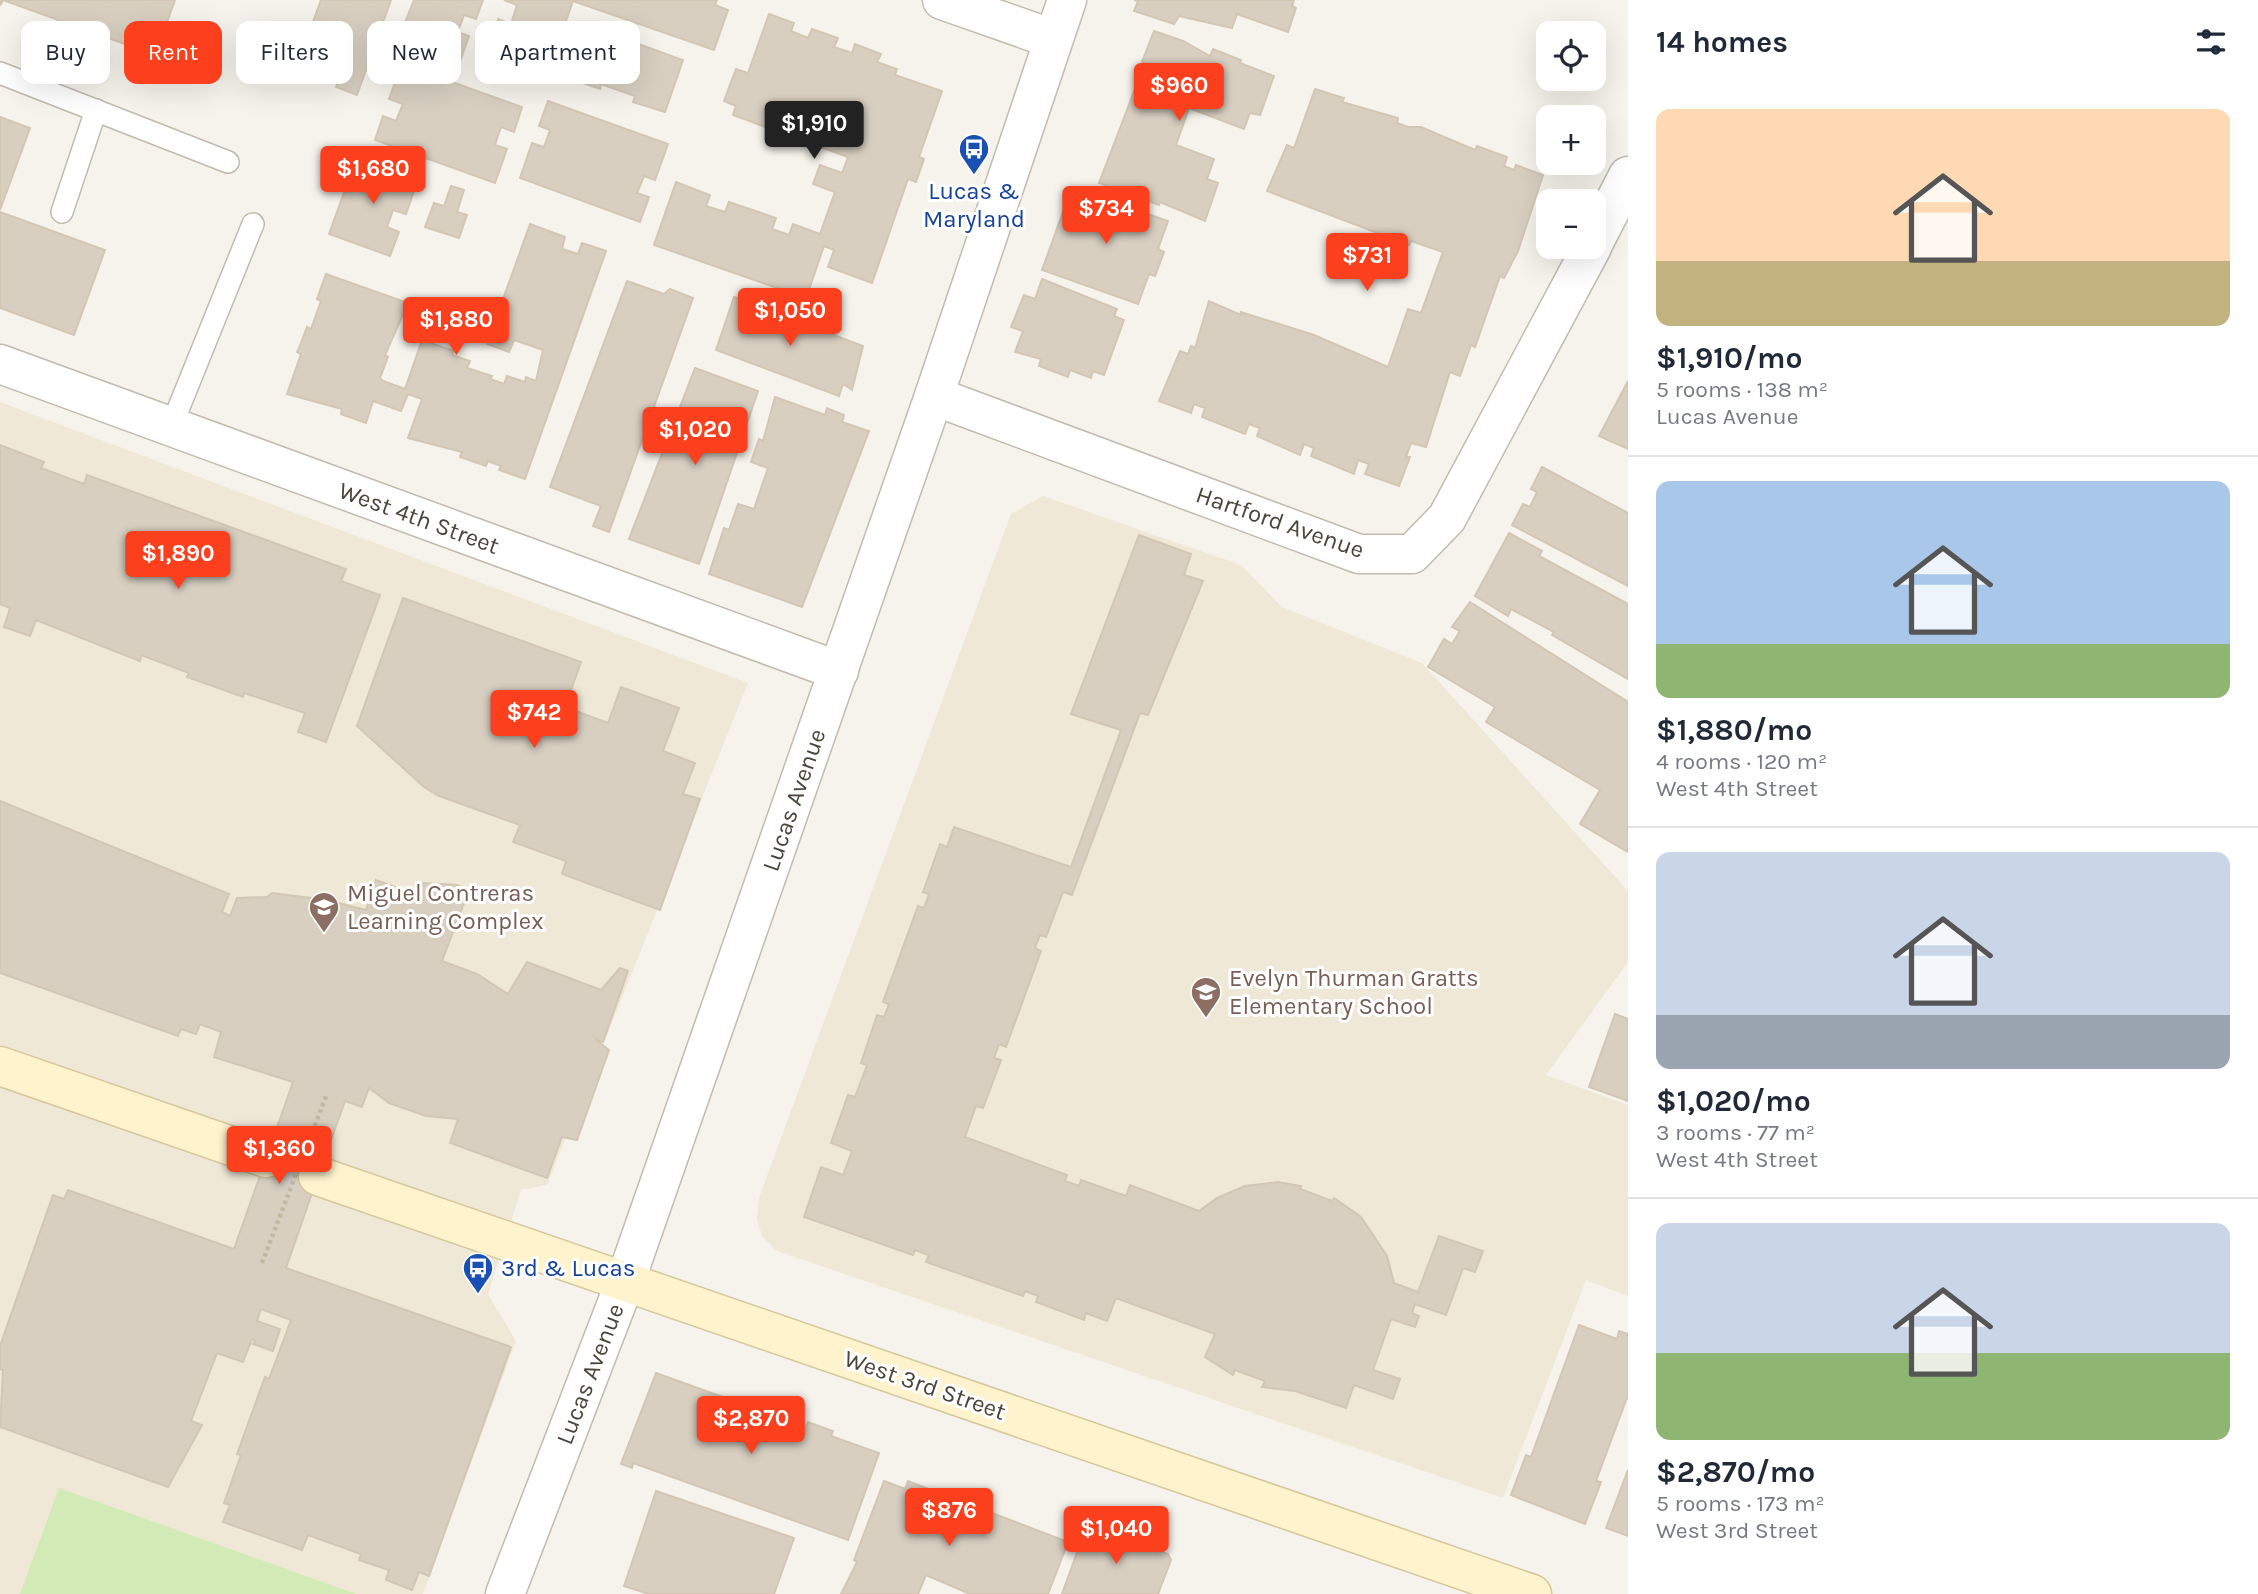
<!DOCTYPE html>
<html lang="en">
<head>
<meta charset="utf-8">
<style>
	:root { --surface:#fff; --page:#f2f2f3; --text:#1f2937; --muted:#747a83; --line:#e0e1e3; --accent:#fc3f1d }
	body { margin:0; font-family:Karla,sans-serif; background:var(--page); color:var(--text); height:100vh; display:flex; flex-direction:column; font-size:26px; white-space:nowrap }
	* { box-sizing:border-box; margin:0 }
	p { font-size:23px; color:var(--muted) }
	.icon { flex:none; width:38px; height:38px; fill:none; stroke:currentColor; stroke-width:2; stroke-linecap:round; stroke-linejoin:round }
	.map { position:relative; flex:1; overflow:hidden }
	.details { display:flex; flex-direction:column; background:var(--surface); width:630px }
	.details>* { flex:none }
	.banner { position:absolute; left:21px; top:21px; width:665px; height:63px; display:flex; gap:14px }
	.controls { position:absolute; left:1536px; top:21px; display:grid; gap:14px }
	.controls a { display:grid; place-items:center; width:70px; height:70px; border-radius:14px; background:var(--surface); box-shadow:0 7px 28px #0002; font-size:35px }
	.price { position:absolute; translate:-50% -60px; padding:0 16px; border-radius:7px; background:var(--accent); color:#fff; font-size:23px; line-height:46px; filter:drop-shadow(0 2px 4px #0008) }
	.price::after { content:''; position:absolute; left:50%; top:42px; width:21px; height:16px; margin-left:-10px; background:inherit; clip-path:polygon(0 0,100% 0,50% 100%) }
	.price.active { background:#222; color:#fff }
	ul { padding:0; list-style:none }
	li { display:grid; align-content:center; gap:14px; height:371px; padding:0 28px }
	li+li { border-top:2px solid var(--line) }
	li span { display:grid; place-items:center; height:217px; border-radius:14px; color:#555 }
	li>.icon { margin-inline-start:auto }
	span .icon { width:126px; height:126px; fill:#fffc; stroke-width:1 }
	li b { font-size:30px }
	h2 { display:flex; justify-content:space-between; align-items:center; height:84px; padding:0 28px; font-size:30px }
	.chip { padding:0 24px; border-radius:14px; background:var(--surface); box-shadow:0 7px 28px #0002; font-size:24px; line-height:63px }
	.chip.active { background:var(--accent); color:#fff }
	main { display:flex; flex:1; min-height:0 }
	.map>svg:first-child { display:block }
	.education { fill:#efe8d6 }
	.green { fill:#d2eab5 }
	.building { fill:#d8cfc1; stroke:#d3c7b4; stroke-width:2 }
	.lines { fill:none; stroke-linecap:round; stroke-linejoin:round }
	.secondary-tunnel { stroke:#d4d0c8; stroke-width:38; stroke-dasharray:38 19; stroke-linecap:butt }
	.service-casing { stroke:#c2bbae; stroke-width:24 }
	.minor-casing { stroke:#c2bbae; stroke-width:41 }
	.tertiary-casing { stroke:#c2bbae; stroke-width:41 }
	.secondary-casing { stroke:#d6c79b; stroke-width:41 }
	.service { stroke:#fff; stroke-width:21 }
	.minor { stroke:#fff; stroke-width:38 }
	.tertiary { stroke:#fff; stroke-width:38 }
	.secondary { stroke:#fff3cd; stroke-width:38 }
	.path-bridge { stroke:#c4b79f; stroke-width:4.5; stroke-dasharray:3.5 3.5; stroke-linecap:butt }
	.labels { text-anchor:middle; stroke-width:6; stroke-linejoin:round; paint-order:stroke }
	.transit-label { font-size:24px; fill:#164399; stroke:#fff }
	.street-label { font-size:24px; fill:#4b4439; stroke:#fff }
	.education-label { font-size:24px; fill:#785e54; stroke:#fff; text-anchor:start }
</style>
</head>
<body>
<main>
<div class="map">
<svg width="1628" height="1594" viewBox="0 0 1628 1594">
	<rect width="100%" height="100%" fill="#f6f3ec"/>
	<g class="education">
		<polygon points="0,402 748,683 547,1185 521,1190 488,1294 516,1341 423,1594 0,1594"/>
		<polygon points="1043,496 1241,565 1282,607 1422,663 1628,891 1628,962 1546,1075 1628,1105 1628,1296 1586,1280 1503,1498 777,1251 762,1236 757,1219 759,1198 1011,514"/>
	</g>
	<polygon class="green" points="59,1488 356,1594 20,1594"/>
	<g class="building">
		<polygon points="0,0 175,0 155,55 3,0 1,4"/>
		<polygon points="321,0 391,0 357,95 336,87 339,78 298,63"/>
		<polygon points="414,0 483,0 476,19 464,15 458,32 469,36 457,70 394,50"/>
		<polygon points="717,0 715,5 728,10 714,50 573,1 547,75 485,54 498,19 511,24 517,5 504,0"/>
		<polygon points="1134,0 1294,0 1292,6 1296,8 1288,32 1237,14 1232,28 1179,16 1174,24 1134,11 1138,1"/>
		<polygon points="769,14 794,23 791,31 808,38 812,29 838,38 834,47 852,53 855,44 881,54 877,62 897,69 895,75 942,91 919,157 924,159 916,182 908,179 872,283 828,267 834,250 824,246 806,298 654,245 676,182 710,195 706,206 725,212 729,202 776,218 772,229 789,235 793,224 820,234 835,192 813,184 820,165 842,173 848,157 733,115 736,106 724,101 736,69 748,73"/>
		<polygon points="586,25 683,60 665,112 633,102 635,96 601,84 600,89 568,78"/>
		<polygon points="1154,31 1183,41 1210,56 1213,49 1241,60 1240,63 1274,76 1260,115 1250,113 1244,129 1189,108 1176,145 1214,159 1207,179 1218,183 1205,221 1160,202 1159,205 1099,183 1145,63 1142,62"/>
		<polygon points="402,64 522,107 514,132 501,127 495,145 507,149 495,183 375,140 383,116 396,121 403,104 389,99"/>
		<polygon points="1315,89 1344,98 1342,102 1398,118 1397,123 1408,127 1421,127 1475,150 1477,146 1507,157 1504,166 1514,170 1516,165 1543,175 1518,251 1504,278 1500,276 1475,347 1471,345 1460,376 1450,372 1426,447 1411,443 1406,457 1410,457 1399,486 1365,474 1369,464 1358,460 1354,474 1311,456 1314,448 1304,444 1300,455 1257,436 1260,428 1249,424 1245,434 1202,417 1205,408 1194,404 1191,413 1159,401 1180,351 1188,354 1191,346 1195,348 1209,301 1241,315 1241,312 1314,335 1388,367 1408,309 1421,313 1443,252 1411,241 1409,245 1267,191 1287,145 1294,148"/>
		<polygon points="548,101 668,144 655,180 644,176 637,193 649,197 640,222 520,178 532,143 544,147 550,130 539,126"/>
		<polygon points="0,117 30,128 0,210"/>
		<polygon points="357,157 418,179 406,214 393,210 387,227 399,232 390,256 329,234"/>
		<polygon points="451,186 464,190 457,212 467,215 459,238 425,227 434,203 444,206"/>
		<polygon points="1072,187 1168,221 1158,249 1164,252 1155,276 1149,274 1138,304 1042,270"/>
		<polygon points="0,212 105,250 74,335 0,308"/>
		<polygon points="530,224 565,237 562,249 578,254 582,243 606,251 525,479 499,470 501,466 488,461 486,466 460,457 462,452 408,438 422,399 408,394 401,411 373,401 366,423 341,414 342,409 287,394 301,354 297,352 299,348 307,327 311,329 321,301 317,299 326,274 408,303 385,355 388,357 380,378 383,381 405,389 422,340 454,351 452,355 470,361 467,368 492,376 490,379 504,384 507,376 525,382 526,377 536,381 543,350 514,340 509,352 487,344"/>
		<polygon points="1042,279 1117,309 1114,316 1124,320 1104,375 1093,371 1091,378 1070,370 1068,377 1039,366 1041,359 1015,352 1023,331 1011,327 1024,295 1035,299"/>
		<polygon points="627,281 664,294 670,289 693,298 609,532 593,526 601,506 550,487"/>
		<polygon points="734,297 863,346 852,390 843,384 839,396 716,350"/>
		<polygon points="695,368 758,391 699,564 629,539"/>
		<polygon points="1628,381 1628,449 1599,436"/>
		<polygon points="775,397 825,415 827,408 844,415 842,422 869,431 802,607 709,574 724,528 729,530 738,504 754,509 768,468 751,462 759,439 763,441"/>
		<polygon points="0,445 44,462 41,468 84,484 87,475 346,569 341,581 380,595 326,742 298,732 305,713 296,710 244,693 243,697 187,677 189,673 141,655 140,661 36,620 30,636 4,627 10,608 0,604"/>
		<polygon points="1542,467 1628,513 1628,586 1512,525 1523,504 1530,507 1537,492 1531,489"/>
		<polygon points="1509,533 1542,551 1539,556 1628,604 1628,679 1552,635 1554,632 1511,609 1508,616 1475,596"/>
		<polygon points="1139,535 1191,554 1184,575 1203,581 1148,715 1140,713 1072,895 1063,892 1046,937 1040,935 1035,948 1041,951 1006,1047 999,1044 994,1058 1001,1060 983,1108 976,1106 965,1137 1067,1175 1065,1181 1079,1186 1081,1180 1126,1196 1130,1185 1199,1211 1217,1198 1245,1186 1278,1182 1301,1186 1300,1189 1332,1201 1334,1198 1361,1217 1387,1256 1394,1283 1418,1292 1439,1236 1483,1251 1475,1272 1463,1268 1446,1315 1415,1304 1412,1313 1419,1316 1415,1327 1391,1319 1373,1370 1400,1379 1393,1399 1354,1385 1346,1408 1295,1391 1262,1387 1265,1381 1235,1370 1233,1375 1205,1357 1215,1334 1116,1298 1107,1321 1086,1313 1084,1320 1036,1302 1038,1296 1025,1291 1023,1296 926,1262 929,1255 915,1250 913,1255 804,1217 821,1167 843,1175 852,1151 831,1143 848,1095 855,1097 867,1065 861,1063 877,1015 884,1017 889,1004 883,1002 918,906 924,908 929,894 923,892 940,844 947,847 954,827 1071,867 1121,730 1071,714"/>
		<polygon points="403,598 581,662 565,707 608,723 621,687 679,708 663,751 695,763 683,794 700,799 660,910 562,874 566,861 513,842 520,825 439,796 424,787 357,726"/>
		<polygon points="1470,602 1628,702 1628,852 1580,824 1600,790 1486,722 1495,707 1428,667 1444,639 1452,644 1460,631 1452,627"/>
		<polygon points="0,801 229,894 222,912 230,916 237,898 267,897 272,893 327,900 366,910 376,880 410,892 407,899 414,901 423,883 457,885 469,890 442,961 477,974 508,994 527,962 601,990 620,968 628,971 603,1042 595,1039 609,1050 577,1140 562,1137 547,1178 450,1143 458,1119 426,1116 389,1103 369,1088 362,1107 345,1101 318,1176 286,1268 511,1347 429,1576 419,1572 412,1590 386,1580 389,1570 359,1560 361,1554 308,1535 302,1550 223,1522 230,1505 224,1503 241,1455 237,1454 265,1377 269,1379 291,1320 261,1309 257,1321 280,1329 273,1351 253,1344 255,1341 252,1339 243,1362 217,1353 191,1421 202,1425 168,1487 0,1427 3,1370 0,1369 0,1346 53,1195 64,1199 68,1190 234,1249 293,1082 214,1057 221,1032 200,1024 196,1034 181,1029 178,1036 0,973"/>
		<polygon points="1615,1014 1628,1019 1628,1101 1589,1087"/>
		<polygon points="1579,1325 1617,1339 1619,1331 1628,1334 1628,1395 1596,1481 1601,1482 1585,1524 1511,1495 1526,1455 1531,1457"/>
		<polygon points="656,1373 806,1427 808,1422 833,1431 831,1436 879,1453 848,1540 633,1463 632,1468 621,1464"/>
		<polygon points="1628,1470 1628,1536 1606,1528"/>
		<polygon points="884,1481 905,1489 908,1481 1068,1542 1048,1594 970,1594 926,1575 918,1594 841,1594 857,1562 854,1560"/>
		<polygon points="656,1491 794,1538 774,1594 649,1594 624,1586"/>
		<polygon points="1087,1525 1168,1554 1171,1560 1158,1594 1062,1594"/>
	</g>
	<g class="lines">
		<polyline class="secondary-tunnel" points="266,1158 318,1176"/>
		<g class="service-casing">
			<g id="service">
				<polyline points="0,73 228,162"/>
				<polyline points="62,212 96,110"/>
				<polyline points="171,427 253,224"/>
			</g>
		</g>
		<g class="minor-casing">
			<g id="minor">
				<polyline points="942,0 1053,39"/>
				<polyline points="1594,242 1628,176"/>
				<polyline points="0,364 839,671"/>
				<polyline points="934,396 1359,554 1412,554 1447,518 1592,247"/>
				<polyline points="625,1282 934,396 1067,0"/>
			</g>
		</g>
		<g class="tertiary-casing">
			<polyline id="tertiary" points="505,1594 625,1282"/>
		</g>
		<g class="secondary-casing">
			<g id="secondary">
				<polyline points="0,1066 266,1158"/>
				<polyline points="318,1176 1532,1594"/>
			</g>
		</g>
		<use href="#service" class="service"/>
		<use href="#minor" class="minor"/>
		<use href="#tertiary" class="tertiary"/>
		<use href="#secondary" class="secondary"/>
		<polyline class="path-bridge" points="262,1263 326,1096"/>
	</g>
	<defs>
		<g id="bus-pin" transform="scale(1.575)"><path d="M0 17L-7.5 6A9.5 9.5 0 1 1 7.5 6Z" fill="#1a4fb4" stroke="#fff"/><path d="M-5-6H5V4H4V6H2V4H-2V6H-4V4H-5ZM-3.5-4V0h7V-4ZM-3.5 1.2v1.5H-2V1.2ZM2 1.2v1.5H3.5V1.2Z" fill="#fff"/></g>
		<g id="school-pin" transform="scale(1.575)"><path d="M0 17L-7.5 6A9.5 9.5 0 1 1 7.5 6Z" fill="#8d6e63" stroke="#fff"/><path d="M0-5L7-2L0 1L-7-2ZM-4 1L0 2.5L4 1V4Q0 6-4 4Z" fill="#fff"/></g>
	</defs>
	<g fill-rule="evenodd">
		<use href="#bus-pin" x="974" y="149"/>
		<use href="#school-pin" x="324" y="907"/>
		<use href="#school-pin" x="1206" y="992"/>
		<use href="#bus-pin" x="478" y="1268"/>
	</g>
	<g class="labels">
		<g class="transit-label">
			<text x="974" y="199">Lucas &amp;<tspan x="974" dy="28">Maryland</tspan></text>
			<text x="501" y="1276" text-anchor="start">3rd &amp; Lucas</text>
		</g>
		<g class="street-label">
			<text transform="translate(419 518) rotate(20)" y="8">West 4th Street</text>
			<text transform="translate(1280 522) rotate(19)" y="8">Hartford Avenue</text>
			<text transform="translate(794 800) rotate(-71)" y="8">Lucas Avenue</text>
			<text transform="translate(590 1374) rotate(-69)" y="8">Lucas Avenue</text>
			<text transform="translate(925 1385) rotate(19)" y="8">West 3rd Street</text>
		</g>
		<g class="education-label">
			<text x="347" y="901">Miguel Contreras<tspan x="347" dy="28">Learning Complex</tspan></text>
			<text x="1229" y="986">Evelyn Thurman Gratts<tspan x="1229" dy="28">Elementary School</tspan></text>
		</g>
	</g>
</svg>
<div class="controls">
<a><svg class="icon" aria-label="locate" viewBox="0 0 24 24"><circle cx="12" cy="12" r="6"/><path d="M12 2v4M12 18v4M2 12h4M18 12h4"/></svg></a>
<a>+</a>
<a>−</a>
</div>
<b class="price" style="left:1179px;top:123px">$960</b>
<b class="price active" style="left:814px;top:161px">$1,910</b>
<b class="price" style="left:373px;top:206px">$1,680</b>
<b class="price" style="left:1106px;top:246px">$734</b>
<b class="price" style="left:1367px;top:293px">$731</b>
<b class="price" style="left:790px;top:348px">$1,050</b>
<b class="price" style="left:456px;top:357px">$1,880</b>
<b class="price" style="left:695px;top:467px">$1,020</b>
<b class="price" style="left:178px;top:591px">$1,890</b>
<b class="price" style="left:534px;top:750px">$742</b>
<b class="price" style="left:279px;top:1186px">$1,360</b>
<b class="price" style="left:751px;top:1456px">$2,870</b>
<b class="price" style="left:949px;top:1548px">$876</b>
<b class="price" style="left:1116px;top:1566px">$1,040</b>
<div class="banner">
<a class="chip">Buy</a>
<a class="chip active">Rent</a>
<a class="chip">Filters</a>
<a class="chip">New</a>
<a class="chip">Apartment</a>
</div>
</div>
<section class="details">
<h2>14 homes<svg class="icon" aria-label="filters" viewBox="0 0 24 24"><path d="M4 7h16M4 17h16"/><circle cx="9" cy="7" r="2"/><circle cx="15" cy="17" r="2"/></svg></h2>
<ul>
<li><span style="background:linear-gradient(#ffd9b3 70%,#c2b280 0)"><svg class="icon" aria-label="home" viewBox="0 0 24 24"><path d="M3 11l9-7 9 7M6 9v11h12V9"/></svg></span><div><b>$1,910/mo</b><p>5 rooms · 138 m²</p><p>Lucas Avenue</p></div></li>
<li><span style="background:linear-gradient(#a9c7e8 75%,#8fb573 0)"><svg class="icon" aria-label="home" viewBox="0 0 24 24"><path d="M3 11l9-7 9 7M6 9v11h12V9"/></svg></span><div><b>$1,880/mo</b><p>4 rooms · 120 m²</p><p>West 4th Street</p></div></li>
<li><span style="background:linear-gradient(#c9d6e8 75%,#9aa5b1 0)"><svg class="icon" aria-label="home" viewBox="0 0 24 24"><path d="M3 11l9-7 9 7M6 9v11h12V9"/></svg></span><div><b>$1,020/mo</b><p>3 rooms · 77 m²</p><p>West 4th Street</p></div></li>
<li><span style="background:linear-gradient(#c9d6e8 60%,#8fb573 0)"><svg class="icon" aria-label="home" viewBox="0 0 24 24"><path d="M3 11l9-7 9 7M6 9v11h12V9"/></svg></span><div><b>$2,870/mo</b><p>5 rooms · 173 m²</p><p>West 3rd Street</p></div></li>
</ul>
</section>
</main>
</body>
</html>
